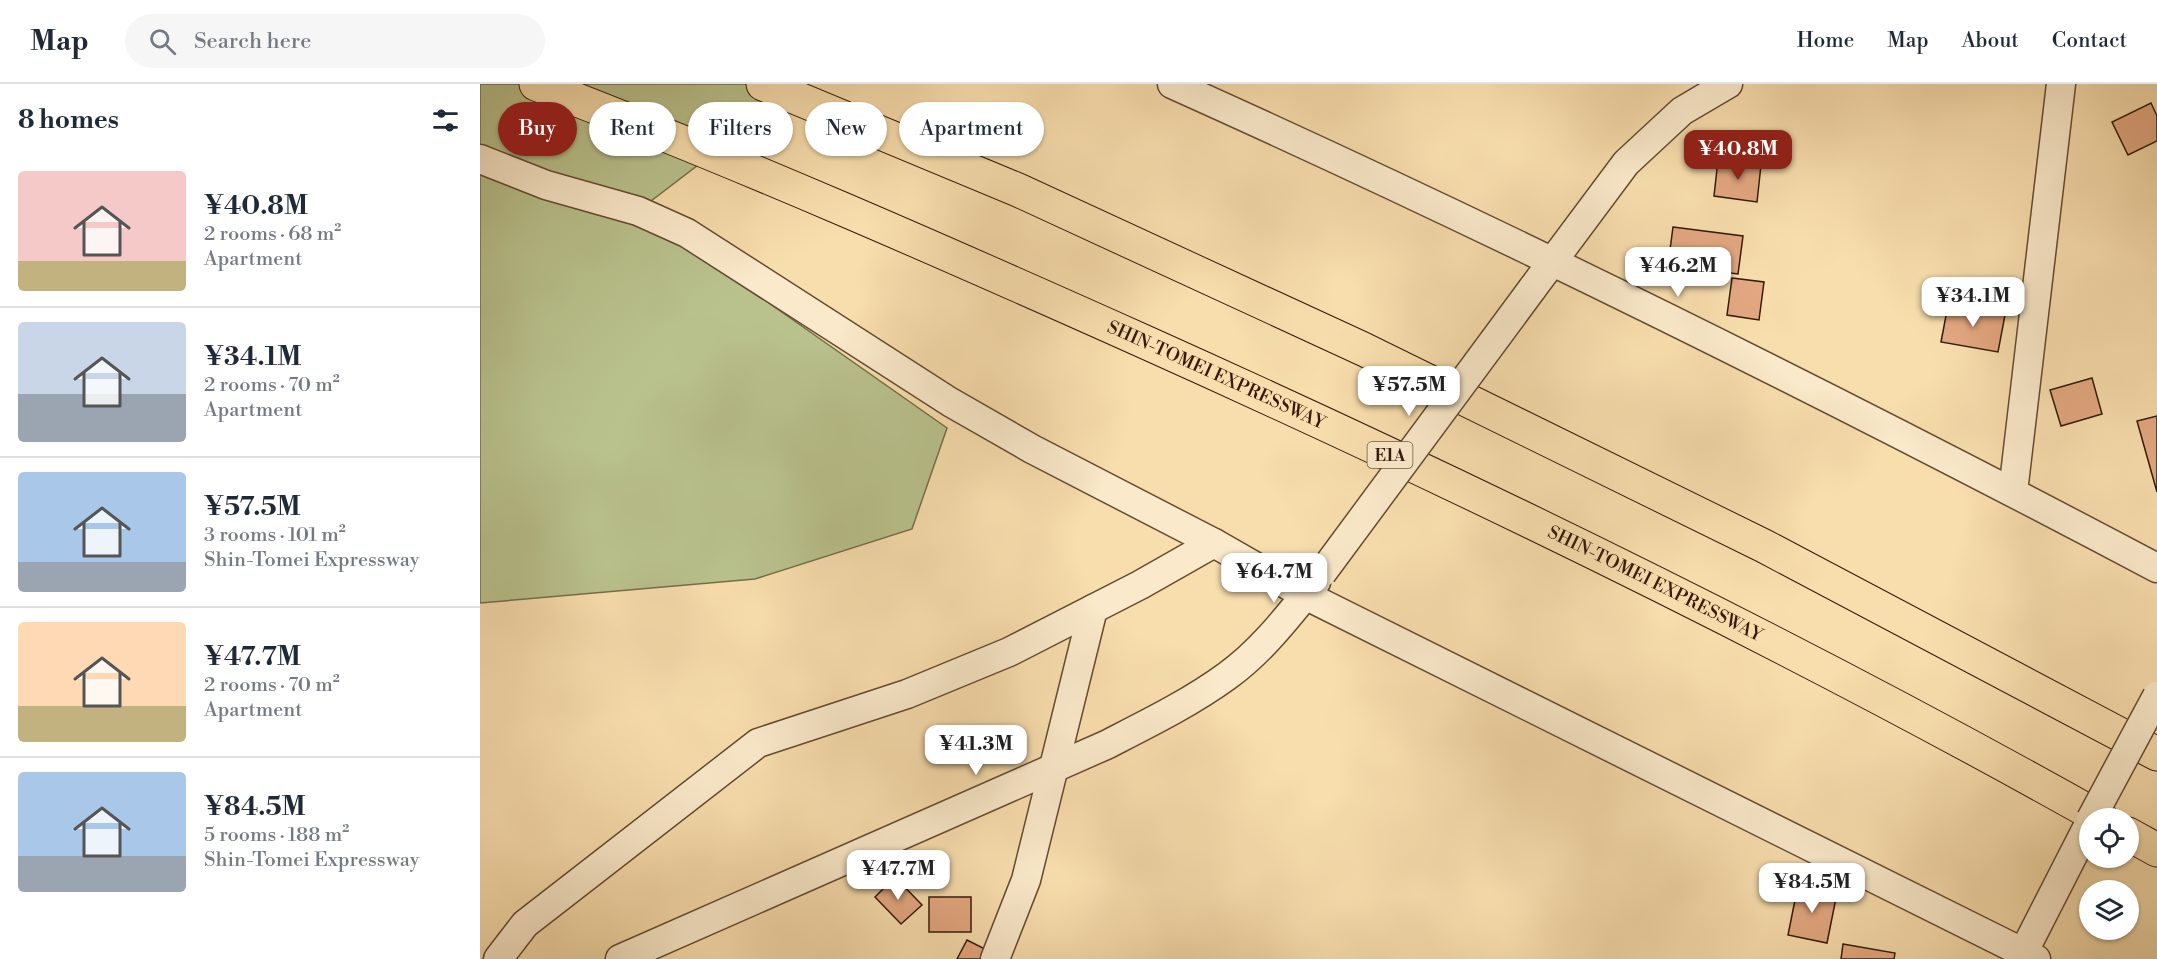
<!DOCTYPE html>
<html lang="en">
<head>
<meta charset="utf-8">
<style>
	:root { --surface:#fff; --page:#f6f6f7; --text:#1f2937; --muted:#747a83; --line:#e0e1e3; --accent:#8f2418 }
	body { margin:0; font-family:"Libre Bodoni",serif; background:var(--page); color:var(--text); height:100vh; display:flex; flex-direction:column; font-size:22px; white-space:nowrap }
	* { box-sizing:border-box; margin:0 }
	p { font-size:20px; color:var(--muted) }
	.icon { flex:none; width:33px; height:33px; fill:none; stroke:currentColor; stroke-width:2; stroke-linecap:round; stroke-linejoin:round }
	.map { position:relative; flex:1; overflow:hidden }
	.details { display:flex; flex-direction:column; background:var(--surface); width:480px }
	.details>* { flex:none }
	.top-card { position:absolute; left:18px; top:18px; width:570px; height:54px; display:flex; gap:12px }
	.controls { position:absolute; left:1599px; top:724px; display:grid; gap:12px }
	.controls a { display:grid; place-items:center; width:60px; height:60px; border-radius:50%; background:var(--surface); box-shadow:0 2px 4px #0004; font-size:30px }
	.price { position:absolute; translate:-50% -51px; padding:0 14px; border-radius:12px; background:#fff; color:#222; font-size:20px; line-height:39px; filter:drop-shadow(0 2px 3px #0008) }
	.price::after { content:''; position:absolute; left:50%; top:36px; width:18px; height:14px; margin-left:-9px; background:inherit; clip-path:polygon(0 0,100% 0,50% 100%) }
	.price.current { background:var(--accent); color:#fff }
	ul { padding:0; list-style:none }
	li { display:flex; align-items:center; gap:18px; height:150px; padding:0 18px }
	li+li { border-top:2px solid var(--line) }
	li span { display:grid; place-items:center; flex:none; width:168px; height:120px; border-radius:6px; color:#555 }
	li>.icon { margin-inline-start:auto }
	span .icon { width:72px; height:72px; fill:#fffc; stroke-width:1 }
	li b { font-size:26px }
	h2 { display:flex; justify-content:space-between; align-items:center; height:72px; padding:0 18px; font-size:26px }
	.tag { padding:0 21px; border-radius:27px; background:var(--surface); box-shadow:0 2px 4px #0004; font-size:21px; line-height:54px }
	.tag.current { background:var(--accent); color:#fff }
	header { display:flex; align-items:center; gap:36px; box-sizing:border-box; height:84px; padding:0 30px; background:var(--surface); border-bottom:2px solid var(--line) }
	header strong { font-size:28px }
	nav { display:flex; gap:33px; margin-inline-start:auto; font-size:21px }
	.search { width:420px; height:54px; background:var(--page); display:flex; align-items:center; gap:15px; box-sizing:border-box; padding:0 21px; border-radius:33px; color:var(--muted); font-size:22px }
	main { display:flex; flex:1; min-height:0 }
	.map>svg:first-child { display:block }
	.green { fill:#b9c28d; stroke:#766e4a; stroke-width:1.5 }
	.building { fill:#e3a881; stroke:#341a08; stroke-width:1.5 }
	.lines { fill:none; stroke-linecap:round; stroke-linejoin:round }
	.minor-casing { stroke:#654b31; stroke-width:31 }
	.highway-casing { stroke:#341a08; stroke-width:35 }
	.minor { stroke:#fae9ca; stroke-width:28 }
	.highway { stroke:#f8ddad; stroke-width:33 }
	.minor-bridge-casing { stroke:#654b31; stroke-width:31; stroke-linecap:butt }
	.minor-bridge { stroke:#fae9ca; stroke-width:28 }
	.labels { text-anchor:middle; stroke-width:4.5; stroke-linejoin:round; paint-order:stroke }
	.shield { fill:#fae9ca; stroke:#6f5842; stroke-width:1.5 }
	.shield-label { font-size:16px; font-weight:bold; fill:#341a08 }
	.street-label { font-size:18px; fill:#341a08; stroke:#fae9ca }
</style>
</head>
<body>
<header>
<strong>Map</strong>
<div class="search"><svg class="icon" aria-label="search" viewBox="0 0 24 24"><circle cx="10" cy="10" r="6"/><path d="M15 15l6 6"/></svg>Search here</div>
<nav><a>Home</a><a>Map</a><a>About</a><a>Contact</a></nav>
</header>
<main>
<section class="details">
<h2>8 homes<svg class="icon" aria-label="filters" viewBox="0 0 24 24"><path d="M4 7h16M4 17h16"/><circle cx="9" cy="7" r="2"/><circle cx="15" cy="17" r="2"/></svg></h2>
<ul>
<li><span style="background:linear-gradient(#f6c9c9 75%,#c2b280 0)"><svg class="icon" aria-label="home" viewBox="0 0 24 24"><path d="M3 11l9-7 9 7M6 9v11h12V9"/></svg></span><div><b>¥40.8M</b><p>2 rooms · 68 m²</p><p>Apartment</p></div></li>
<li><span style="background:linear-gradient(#c9d6e8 60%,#9aa5b1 0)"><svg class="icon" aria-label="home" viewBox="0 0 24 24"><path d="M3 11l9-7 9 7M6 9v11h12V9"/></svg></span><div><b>¥34.1M</b><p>2 rooms · 70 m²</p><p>Apartment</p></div></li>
<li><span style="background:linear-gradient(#a9c7e8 75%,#9aa5b1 0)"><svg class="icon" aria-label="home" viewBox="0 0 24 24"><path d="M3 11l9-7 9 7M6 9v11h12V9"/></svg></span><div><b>¥57.5M</b><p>3 rooms · 101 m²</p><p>Shin-Tomei Expressway</p></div></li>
<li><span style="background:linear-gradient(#ffd9b3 70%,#c2b280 0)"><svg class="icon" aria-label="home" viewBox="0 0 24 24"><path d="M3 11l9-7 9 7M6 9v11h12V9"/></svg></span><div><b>¥47.7M</b><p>2 rooms · 70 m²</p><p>Apartment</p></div></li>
<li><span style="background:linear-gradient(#a9c7e8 70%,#9aa5b1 0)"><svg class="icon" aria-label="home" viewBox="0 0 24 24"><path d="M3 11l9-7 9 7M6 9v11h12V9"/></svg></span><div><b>¥84.5M</b><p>5 rooms · 188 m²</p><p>Shin-Tomei Expressway</p></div></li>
</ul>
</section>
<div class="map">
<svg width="1677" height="875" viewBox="0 0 1677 875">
	<rect width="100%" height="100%" fill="#f8ddad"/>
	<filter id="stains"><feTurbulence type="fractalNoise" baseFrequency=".00333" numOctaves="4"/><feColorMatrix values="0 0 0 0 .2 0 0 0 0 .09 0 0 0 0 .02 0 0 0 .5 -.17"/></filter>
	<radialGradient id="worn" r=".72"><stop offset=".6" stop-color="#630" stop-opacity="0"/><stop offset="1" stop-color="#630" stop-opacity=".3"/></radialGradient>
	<polygon class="green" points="0,0 324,0 158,127 467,344 432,445 275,495 0,519"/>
	<g class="building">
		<polygon points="1671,19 1677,32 1677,57 1648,71 1632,38"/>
		<polygon points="1238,76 1281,81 1277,118 1234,112"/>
		<polygon points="1193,143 1263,152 1258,190 1188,181"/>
		<polygon points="1252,194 1284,198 1279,236 1247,231"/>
		<polygon points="1468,221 1525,231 1518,268 1461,258"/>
		<polygon points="1612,294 1622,330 1581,342 1570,306"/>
		<polygon points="1677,332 1677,408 1657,337"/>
		<polygon points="415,793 442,821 421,840 395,813"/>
		<polygon points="1318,801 1357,809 1347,859 1308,851"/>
		<rect x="449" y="813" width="42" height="35"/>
		<polygon points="487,856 507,866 503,875 477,875"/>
		<polygon points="1363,860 1415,869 1414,875 1361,875"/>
	</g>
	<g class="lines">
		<g class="minor-casing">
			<g id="minor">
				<path d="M 692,0 C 1026,150 1353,313 1677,484"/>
				<polyline points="0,75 66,101 158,127 207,149 470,318 552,365 734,459 825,511 1556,875"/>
				<polyline points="1052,205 1146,79 1202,27 1248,0"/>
				<polyline points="1533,408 1581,0"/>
				<polyline points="18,875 45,840 278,659 427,610 529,568 660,501 734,459"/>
				<path d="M 140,875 L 626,661 C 667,640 710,619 747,592 C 782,567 809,531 836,498"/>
				<polyline points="515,875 546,796 613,525"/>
				<polyline points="1540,875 1610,738"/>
			</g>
		</g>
		<g class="highway-casing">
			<g id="highway">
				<path id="s1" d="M 56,0 C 262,79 464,168 665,258 C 990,404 1311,560 1622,735"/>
				<polyline points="283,0 538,106 883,265 1284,462 1677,670"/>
				<polyline points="1648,750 1677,766"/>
			</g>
		</g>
		<use href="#minor" class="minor"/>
		<use href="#highway" class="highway"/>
		<g class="minor-bridge-casing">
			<g id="minor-bridge">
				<polyline points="842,489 1052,205"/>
				<polyline points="1611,735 1677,612"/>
			</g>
		</g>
		<use href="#minor-bridge" class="minor-bridge"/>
	</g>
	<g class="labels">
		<rect class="shield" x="887.5" y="358" width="45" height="26" rx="4.5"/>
		<g class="shield-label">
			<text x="910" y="377">E1A</text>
		</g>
		<g class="street-label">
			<text dy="6" stroke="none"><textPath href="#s1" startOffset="740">SHIN-TOMEI EXPRESSWAY</textPath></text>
			<text dy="6" stroke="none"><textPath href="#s1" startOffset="1226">SHIN-TOMEI EXPRESSWAY</textPath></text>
		</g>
	</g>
	<rect width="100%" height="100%" filter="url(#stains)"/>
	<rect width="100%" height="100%" fill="url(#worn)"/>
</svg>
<div class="controls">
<a><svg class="icon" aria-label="locate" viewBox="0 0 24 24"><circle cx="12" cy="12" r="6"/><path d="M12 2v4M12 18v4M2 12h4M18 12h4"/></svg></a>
<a><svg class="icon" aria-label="layers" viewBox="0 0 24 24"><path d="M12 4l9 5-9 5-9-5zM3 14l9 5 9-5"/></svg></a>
</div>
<b class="price current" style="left:1258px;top:97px">¥40.8M</b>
<b class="price" style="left:1198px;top:214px">¥46.2M</b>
<b class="price" style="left:1493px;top:244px">¥34.1M</b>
<b class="price" style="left:929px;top:333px">¥57.5M</b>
<b class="price" style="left:794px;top:520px">¥64.7M</b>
<b class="price" style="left:496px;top:692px">¥41.3M</b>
<b class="price" style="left:418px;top:817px">¥47.7M</b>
<b class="price" style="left:1332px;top:830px">¥84.5M</b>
<div class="top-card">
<a class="tag current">Buy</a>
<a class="tag">Rent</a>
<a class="tag">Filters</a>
<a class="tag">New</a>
<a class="tag">Apartment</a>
</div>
</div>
</main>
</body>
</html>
